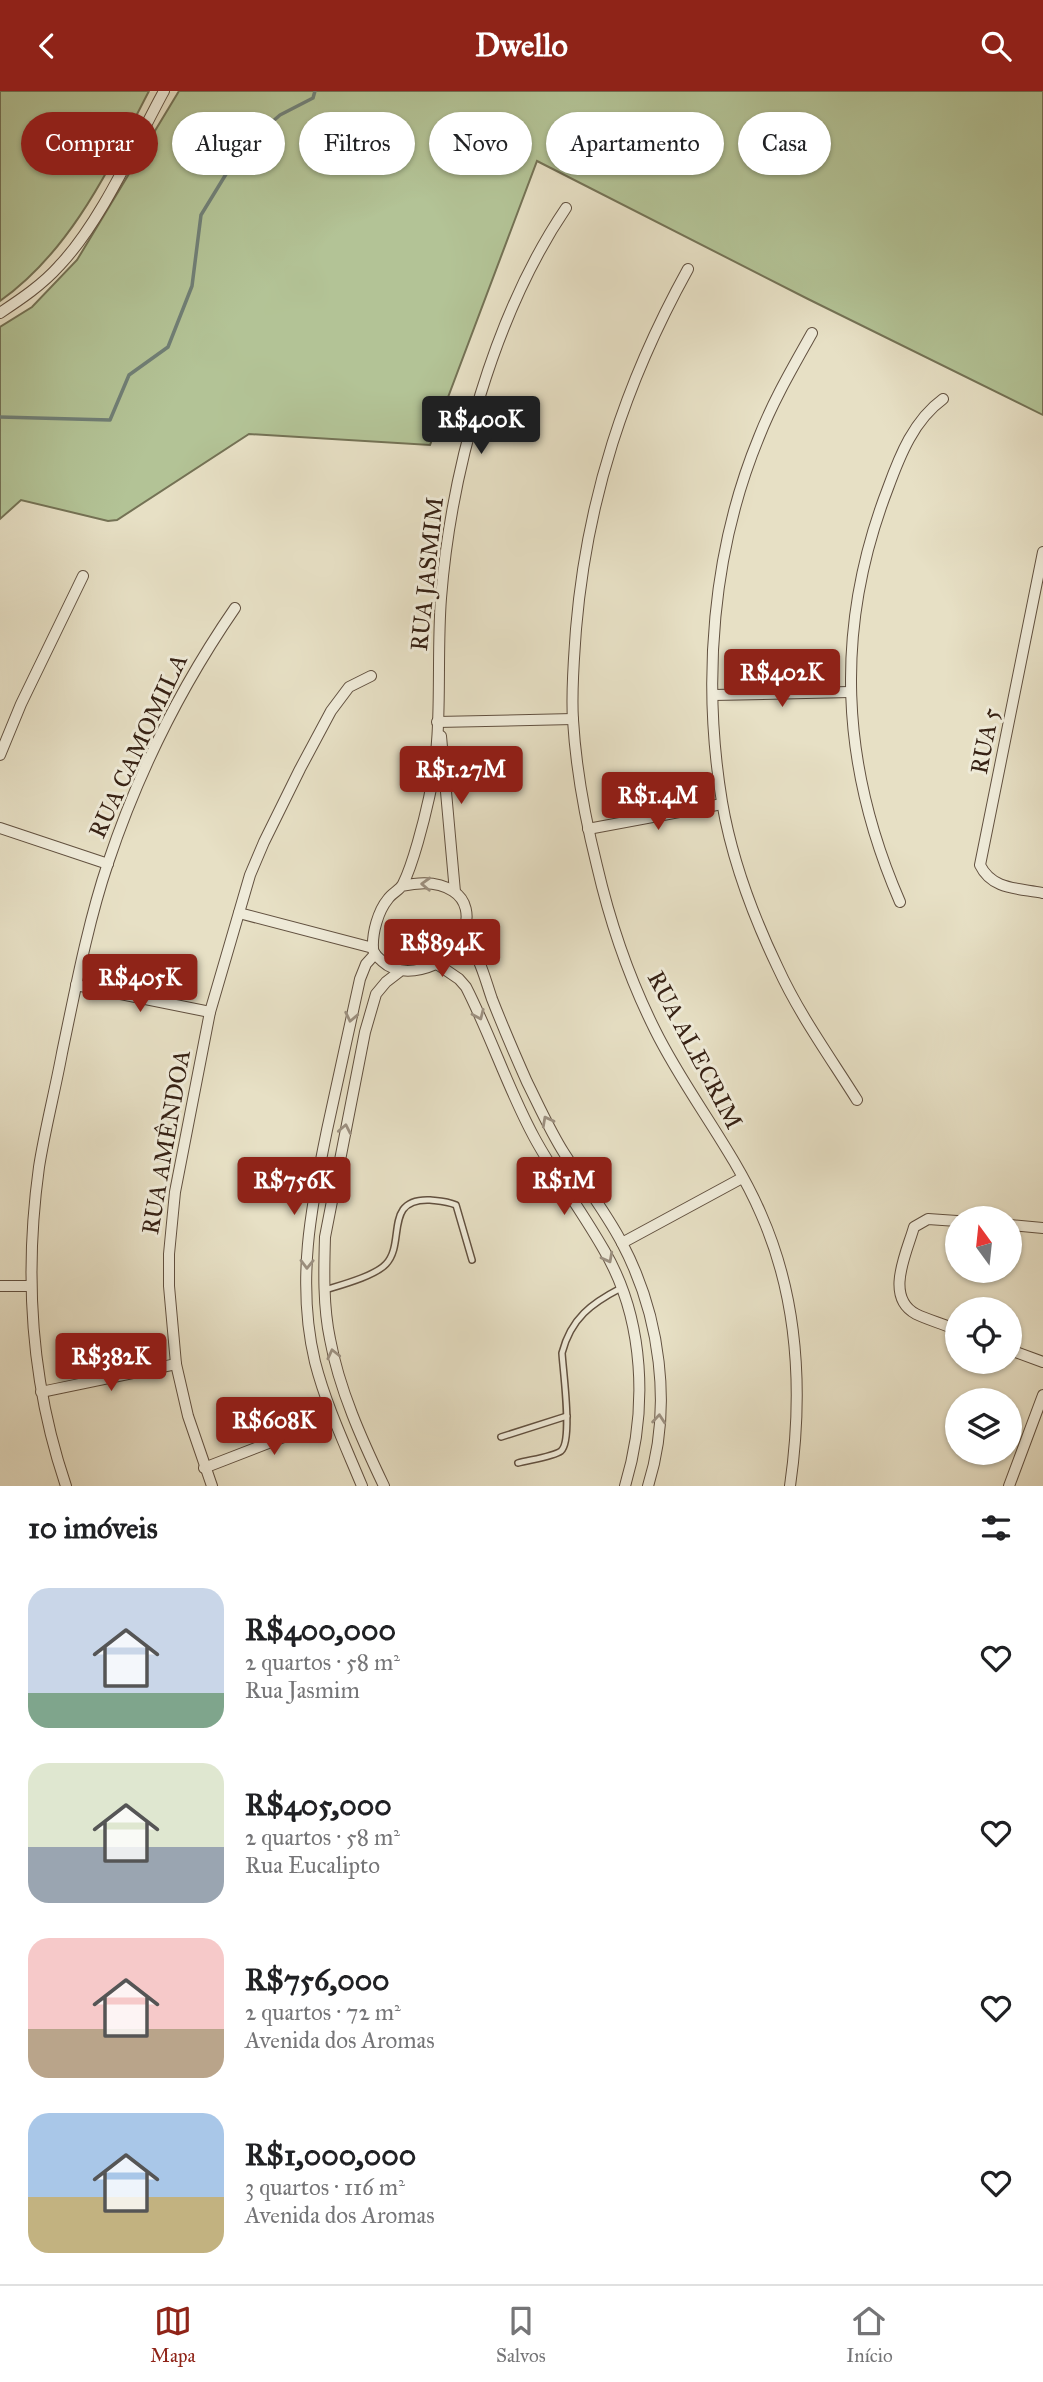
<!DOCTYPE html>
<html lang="pt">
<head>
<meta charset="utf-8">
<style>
	:root { --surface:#fff; --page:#f2f2f2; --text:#202124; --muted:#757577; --line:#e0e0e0; --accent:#8f2418 }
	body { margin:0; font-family:"IM FELL Great Primer",serif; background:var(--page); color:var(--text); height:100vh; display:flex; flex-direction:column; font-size:26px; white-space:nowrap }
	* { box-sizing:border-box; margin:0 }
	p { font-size:23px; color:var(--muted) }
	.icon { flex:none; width:38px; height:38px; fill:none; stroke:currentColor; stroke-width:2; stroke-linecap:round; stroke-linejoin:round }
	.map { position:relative; height:1395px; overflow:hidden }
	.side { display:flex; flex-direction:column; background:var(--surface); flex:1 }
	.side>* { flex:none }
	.top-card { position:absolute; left:21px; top:21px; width:1001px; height:63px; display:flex; gap:14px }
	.needle { width:46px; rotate:345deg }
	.tools { position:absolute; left:945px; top:1115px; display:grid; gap:14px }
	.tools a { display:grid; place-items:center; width:77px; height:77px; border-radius:50%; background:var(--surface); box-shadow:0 2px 5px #0004; font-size:35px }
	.price { position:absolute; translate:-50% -60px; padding:0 16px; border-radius:7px; background:var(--accent); color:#fff; font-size:23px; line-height:46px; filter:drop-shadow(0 2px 4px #0008) }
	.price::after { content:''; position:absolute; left:50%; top:42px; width:21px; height:16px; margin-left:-10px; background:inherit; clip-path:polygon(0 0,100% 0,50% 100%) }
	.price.on { background:#222; color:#fff }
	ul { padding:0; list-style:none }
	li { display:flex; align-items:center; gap:21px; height:175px; padding:0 28px }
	li span { display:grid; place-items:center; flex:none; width:196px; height:140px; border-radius:21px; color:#555 }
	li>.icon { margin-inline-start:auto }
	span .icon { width:84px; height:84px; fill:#fffc; stroke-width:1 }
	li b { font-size:30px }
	h2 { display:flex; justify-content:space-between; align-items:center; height:84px; padding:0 28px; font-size:30px }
	.chip { padding:0 24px; border-radius:32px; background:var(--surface); box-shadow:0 2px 5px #0004; font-size:24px; line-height:63px }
	.chip.on { background:var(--accent); color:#fff }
	header { display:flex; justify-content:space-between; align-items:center; height:91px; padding:0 28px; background:var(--accent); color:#fff; font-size:32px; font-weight:800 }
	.menu { display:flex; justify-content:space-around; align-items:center; height:98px; border-top:2px solid var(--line); background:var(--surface); font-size:19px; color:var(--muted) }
	.menu a { display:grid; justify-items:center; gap:4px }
	.menu .on { color:var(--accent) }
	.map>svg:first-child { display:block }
	.green { fill:#b3c396; stroke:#747255; stroke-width:2 }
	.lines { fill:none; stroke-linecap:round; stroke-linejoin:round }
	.stream { stroke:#707f76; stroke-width:3.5 }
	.lane-casing { stroke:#625140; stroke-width:8 }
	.street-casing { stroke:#625140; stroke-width:12 }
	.lane { stroke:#efebd9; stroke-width:5 }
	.street { stroke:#efebd9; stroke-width:10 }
	.oneway { stroke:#9c9080 }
	.labels { text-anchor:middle; stroke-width:6; stroke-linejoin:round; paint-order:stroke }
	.street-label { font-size:24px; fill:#362114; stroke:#efebd9 }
</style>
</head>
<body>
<header><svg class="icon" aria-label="back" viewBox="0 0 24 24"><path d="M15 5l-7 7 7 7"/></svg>Dwello<svg class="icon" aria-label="search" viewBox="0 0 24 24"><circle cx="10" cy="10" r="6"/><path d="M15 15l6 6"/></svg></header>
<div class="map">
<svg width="1043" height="1395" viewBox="0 0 1043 1395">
	<rect width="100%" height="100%" fill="#e7e0c5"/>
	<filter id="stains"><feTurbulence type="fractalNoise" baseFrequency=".00286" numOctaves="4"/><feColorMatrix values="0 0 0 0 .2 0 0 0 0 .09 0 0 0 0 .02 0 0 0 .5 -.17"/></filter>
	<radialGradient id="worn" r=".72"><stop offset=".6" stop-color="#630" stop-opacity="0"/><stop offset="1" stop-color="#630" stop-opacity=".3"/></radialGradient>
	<g class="green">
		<path d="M 0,0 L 149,0 C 110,75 72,159 0,210 Z"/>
		<polygon points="179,0 1043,0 1043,324 808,208 537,70 430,354 249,343 117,429 108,430 21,409 0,428 0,236 32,216 77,169"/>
	</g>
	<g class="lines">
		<polyline class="stream" points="0,326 110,329 129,284 168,256 192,195 201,124 242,57 280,24 313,7 315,0"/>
		<g class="lane-casing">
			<g id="lane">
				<path d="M 325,1199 C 341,1194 375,1185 386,1173 C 406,1152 383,1107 430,1109 C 440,1110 447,1110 456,1114 L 472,1169"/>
				<polyline points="501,1346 567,1325"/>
				<path d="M 518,1372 C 528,1369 553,1366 561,1360 C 573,1350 563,1280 562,1262 C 571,1227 592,1212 621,1197"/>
			</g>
		</g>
		<g class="street-casing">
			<g id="street">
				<path d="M 688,178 C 625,292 587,408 576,538 C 574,568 571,599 573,629 C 576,678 585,727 597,775 C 610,831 629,887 655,939 C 686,1002 733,1058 761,1123 C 799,1209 803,1304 790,1395"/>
				<path d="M 0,222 C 21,208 42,194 59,175 C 101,131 134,55 164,0"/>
				<path d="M 812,242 C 793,276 773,310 759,346 C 712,460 702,590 722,711 C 732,769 753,825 778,877 C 799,923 830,966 857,1009"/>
				<path d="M 1043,461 L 980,774 C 992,799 1018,797 1043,802"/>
				<polyline points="713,604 850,601"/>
				<polyline points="437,631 573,628"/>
				<polyline points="441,645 455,801"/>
				<polyline points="0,664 21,613 83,485"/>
				<polyline points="0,737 108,773"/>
				<polyline points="588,738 722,713"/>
				<path d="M 402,795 C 419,791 438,790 453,800 C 481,818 461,863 436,873 C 418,881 397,884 382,870 C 378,866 374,864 373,858 C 372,842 378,820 388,808 C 392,802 400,799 403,793 C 413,773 424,730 429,707 C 444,642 436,573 441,507 C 451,380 494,223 566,117"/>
				<path d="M 900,811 C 840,673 834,537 888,397 C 900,364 914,329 943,308"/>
				<polyline points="239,822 373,857"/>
				<path d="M 463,846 C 480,864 484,885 492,908 C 503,936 515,964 527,991 C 539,1015 550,1040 564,1062 C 583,1092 606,1121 622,1152 C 660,1224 673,1316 648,1395"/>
				<path d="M 437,873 L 459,888 L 466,896 C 491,945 508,998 534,1046 C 555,1085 582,1120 604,1159 C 645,1229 648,1319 625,1395"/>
				<polyline points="76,894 210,921"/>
				<path d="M 957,1130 L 928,1128 L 914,1136 C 907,1161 884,1206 916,1223 C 928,1229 944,1233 957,1239"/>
				<polyline points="1010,1134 1043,1137"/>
				<polyline points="622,1152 742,1087"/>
				<polyline points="0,1195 30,1195"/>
				<polyline points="1010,1259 1043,1271"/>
				<polyline points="41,1301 176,1273"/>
				<polyline points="204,1377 333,1327"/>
				<path d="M 66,1395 C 31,1292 24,1184 39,1076 C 45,1038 55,1000 62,962 C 75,900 88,831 108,772 C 138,682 182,594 235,517"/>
				<polyline points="212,1395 188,1325 176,1273 169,1195 169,1163 175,1101 210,921 250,784 264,751 300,678 331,620 349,596 371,585"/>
				<path d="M 362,1395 C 345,1354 326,1314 315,1271 C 296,1192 311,1116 327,1039 C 338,988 349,938 360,888 L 366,873 L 375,863"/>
				<path d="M 384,1395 C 362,1349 339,1298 330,1248 C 323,1215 324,1179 325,1146 L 365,941 L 376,903 L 386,891 L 399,881"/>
				<polyline points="1009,1395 1043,1304"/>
			</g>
		</g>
		<use href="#lane" class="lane"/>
		<use href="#street" class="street"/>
	</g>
	<defs><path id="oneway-chevron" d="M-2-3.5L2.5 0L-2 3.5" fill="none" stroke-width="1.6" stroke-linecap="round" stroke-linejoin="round" transform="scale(1.75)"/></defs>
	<g class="oneway">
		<use href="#oneway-chevron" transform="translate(426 793) rotate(-178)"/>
		<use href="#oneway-chevron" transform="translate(479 924) rotate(66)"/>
		<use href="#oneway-chevron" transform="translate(351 926) rotate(102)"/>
		<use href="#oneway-chevron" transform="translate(547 1030) rotate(-118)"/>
		<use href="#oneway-chevron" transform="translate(345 1038) rotate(-79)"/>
		<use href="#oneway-chevron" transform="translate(608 1167) rotate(62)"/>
		<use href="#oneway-chevron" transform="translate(307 1173) rotate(91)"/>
		<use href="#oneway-chevron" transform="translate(333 1263) rotate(-103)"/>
		<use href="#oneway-chevron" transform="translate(659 1328) rotate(-85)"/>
	</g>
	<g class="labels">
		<g class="street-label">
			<text transform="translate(427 483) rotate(-84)" y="8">RUA JASMIM</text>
			<text transform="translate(985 650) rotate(-79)" y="8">RUA 5</text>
			<text transform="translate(138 655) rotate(-65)" y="8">RUA CAMOMILA</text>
			<text transform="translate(695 959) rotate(62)" y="8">RUA ALECRIM</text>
			<text transform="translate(166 1051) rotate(-80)" y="8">RUA AMÊNDOA</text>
		</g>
	</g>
	<rect width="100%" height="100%" filter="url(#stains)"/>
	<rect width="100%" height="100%" fill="url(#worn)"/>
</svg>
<div class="tools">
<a><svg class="needle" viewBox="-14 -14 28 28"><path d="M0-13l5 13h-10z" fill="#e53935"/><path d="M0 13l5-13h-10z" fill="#757577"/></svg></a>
<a><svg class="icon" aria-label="locate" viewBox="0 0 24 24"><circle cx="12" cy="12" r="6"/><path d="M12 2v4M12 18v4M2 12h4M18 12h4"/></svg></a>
<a><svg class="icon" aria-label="layers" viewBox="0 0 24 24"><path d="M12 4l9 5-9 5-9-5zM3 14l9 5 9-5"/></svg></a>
</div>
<b class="price on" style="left:481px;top:365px">R$400K</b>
<b class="price" style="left:782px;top:618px">R$402K</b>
<b class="price" style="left:461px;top:715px">R$1.27M</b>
<b class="price" style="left:658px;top:741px">R$1.4M</b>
<b class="price" style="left:442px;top:888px">R$894K</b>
<b class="price" style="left:140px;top:923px">R$405K</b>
<b class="price" style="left:294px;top:1126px">R$756K</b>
<b class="price" style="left:564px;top:1126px">R$1M</b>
<b class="price" style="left:111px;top:1302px">R$382K</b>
<b class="price" style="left:274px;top:1366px">R$608K</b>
<div class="top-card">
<a class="chip on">Comprar</a>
<a class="chip">Alugar</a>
<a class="chip">Filtros</a>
<a class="chip">Novo</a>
<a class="chip">Apartamento</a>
<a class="chip">Casa</a>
</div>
</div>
<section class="side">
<h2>10 imóveis<svg class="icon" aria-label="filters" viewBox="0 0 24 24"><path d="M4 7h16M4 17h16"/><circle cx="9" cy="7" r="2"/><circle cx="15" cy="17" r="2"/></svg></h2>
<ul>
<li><span style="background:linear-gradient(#c9d6e8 75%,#7fa58c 0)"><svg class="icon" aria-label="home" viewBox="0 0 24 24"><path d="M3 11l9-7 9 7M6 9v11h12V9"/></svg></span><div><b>R$400,000</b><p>2 quartos · 58 m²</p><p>Rua Jasmim</p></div><svg class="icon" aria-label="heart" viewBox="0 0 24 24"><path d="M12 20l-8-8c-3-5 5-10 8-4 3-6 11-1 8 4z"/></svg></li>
<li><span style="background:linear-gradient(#dfe7d0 60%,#9aa5b1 0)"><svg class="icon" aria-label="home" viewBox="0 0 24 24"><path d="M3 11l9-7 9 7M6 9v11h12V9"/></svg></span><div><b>R$405,000</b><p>2 quartos · 58 m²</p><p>Rua Eucalipto</p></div><svg class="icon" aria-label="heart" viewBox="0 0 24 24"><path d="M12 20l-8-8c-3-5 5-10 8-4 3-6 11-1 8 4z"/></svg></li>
<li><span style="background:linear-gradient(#f6c9c9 65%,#b9a48a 0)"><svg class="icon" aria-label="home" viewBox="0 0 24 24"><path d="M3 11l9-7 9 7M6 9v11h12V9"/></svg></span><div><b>R$756,000</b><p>2 quartos · 72 m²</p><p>Avenida dos Aromas</p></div><svg class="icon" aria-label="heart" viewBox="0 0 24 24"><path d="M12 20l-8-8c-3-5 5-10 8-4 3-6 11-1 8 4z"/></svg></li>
<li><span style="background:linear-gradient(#a9c7e8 60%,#c2b280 0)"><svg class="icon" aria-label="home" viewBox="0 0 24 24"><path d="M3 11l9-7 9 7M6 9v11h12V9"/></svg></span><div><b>R$1,000,000</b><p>3 quartos · 116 m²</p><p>Avenida dos Aromas</p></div><svg class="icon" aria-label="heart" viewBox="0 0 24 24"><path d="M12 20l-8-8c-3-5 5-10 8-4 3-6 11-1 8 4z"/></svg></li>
</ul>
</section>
<nav class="menu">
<a class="on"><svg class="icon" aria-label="map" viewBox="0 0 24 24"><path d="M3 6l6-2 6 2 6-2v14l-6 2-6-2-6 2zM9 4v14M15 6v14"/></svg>Mapa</a>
<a><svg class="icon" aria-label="saved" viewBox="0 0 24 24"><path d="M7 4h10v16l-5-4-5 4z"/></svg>Salvos</a>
<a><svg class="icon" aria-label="home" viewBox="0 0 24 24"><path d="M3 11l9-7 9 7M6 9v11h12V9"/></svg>Início</a>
</nav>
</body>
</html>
